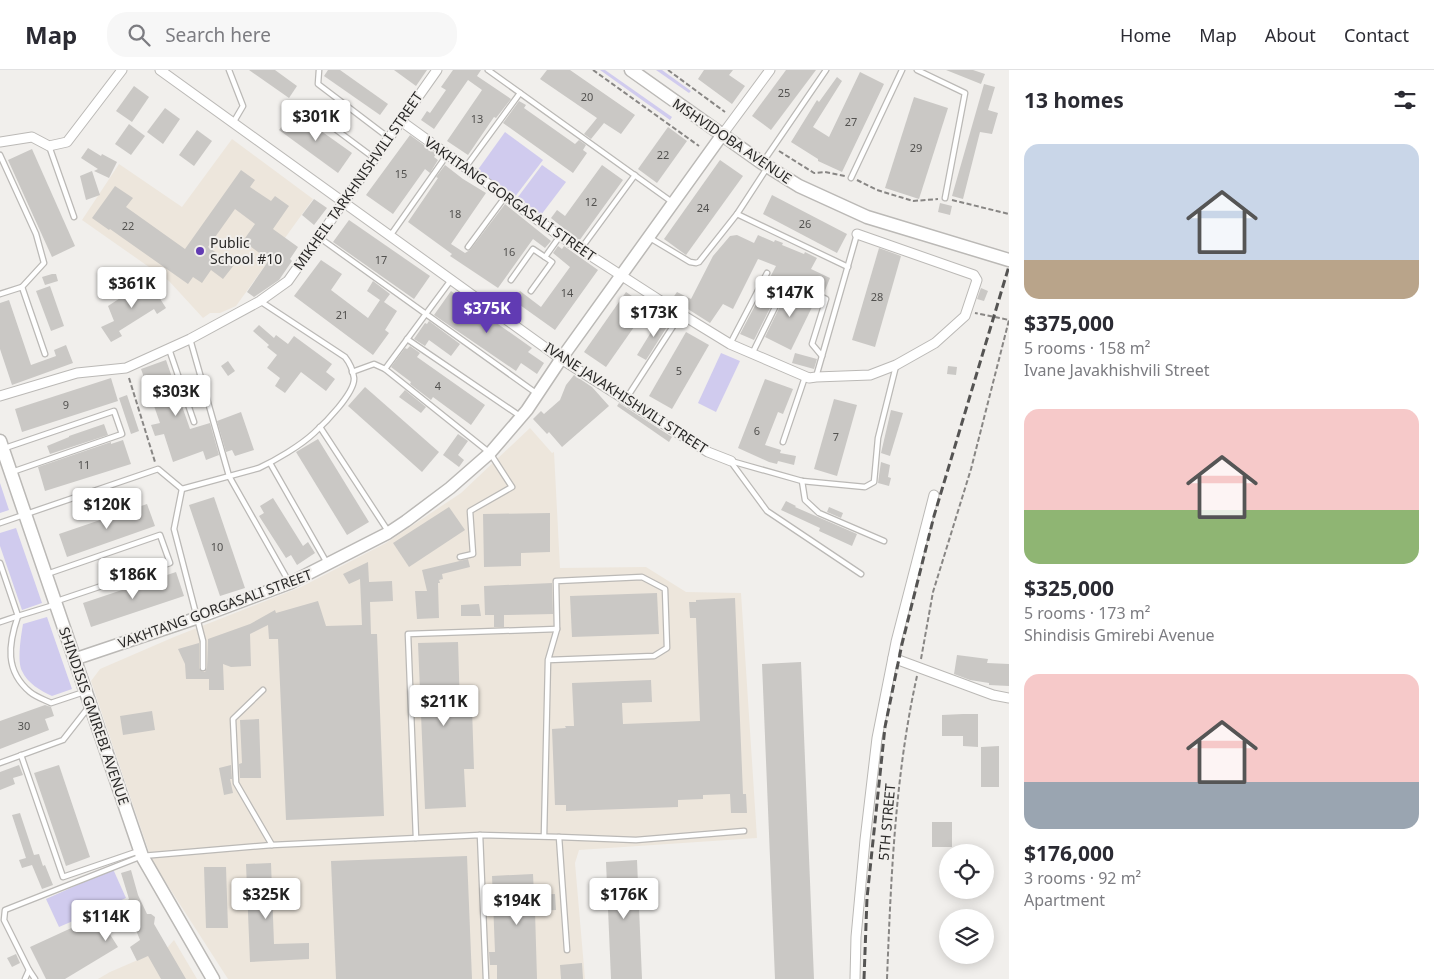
<!DOCTYPE html>
<html lang="en">
<head>
<meta charset="utf-8">
<style>
	:root { --surface:#fff; --page:#f7f7f7; --text:#2b2b33; --muted:#7c7c81; --line:#e1e1e2; --accent:#613bb3 }
	body { margin:0; font-family:"Noto Sans",sans-serif; background:var(--page); color:var(--text); height:100vh; display:flex; flex-direction:column; font-size:19px; white-space:nowrap }
	* { box-sizing:border-box; margin:0 }
	p { font-size:16px; color:var(--muted) }
	.icon { flex:none; width:28px; height:28px; fill:none; stroke:currentColor; stroke-width:2; stroke-linecap:round; stroke-linejoin:round }
	.map { position:relative; flex:1; overflow:hidden }
	.panel { display:flex; flex-direction:column; background:var(--surface); width:425px }
	.panel>* { flex:none }
	.fabs { position:absolute; left:939px; top:774px; display:grid; gap:10px }
	.fabs a { display:grid; place-items:center; width:55px; height:55px; border-radius:50%; background:var(--surface); box-shadow:0 2px 12px #0003; font-size:25px }
	.price { position:absolute; translate:-50% -42px; padding:0 11px; border-radius:5px; background:#fff; color:#222; font-size:16px; line-height:32px; filter:drop-shadow(0 1px 2px #0008) }
	.price::after { content:''; position:absolute; left:50%; top:30px; width:15px; height:11px; margin-left:-8px; background:inherit; clip-path:polygon(0 0,100% 0,50% 100%) }
	.price.on { background:var(--accent); color:#fff }
	ul { padding:0; list-style:none }
	li { display:grid; align-content:center; gap:10px; height:265px; padding:0 15px }
	li span { display:grid; place-items:center; height:155px; border-radius:15px; color:#555 }
	li>.icon { margin-inline-start:auto }
	span .icon { width:90px; height:90px; fill:#fffc; stroke-width:1 }
	li b { font-size:21px }
	h2 { display:flex; justify-content:space-between; align-items:center; height:60px; padding:0 15px; font-size:21px }
	header { display:flex; align-items:center; gap:30px; box-sizing:border-box; height:70px; padding:0 25px; background:var(--surface); border-bottom:1px solid var(--line) }
	header strong { font-size:24px }
	nav { display:flex; gap:28px; margin-inline-start:auto; font-size:18px }
	.search { width:350px; height:45px; background:var(--page); display:flex; align-items:center; gap:12px; box-sizing:border-box; padding:0 18px; border-radius:20px; color:var(--muted); font-size:19px }
	main { display:flex; flex:1; min-height:0 }
	.map>svg:first-child { display:block }
	.built { fill:#ede6dc }
	.green { fill:#d0cbee }
	.building { fill:#cac8c5 }
	.lines { fill:none; stroke-linecap:round; stroke-linejoin:round }
	.service-casing { stroke:#bbb9b6; stroke-width:7 }
	.minor-casing { stroke:#bbb9b6; stroke-width:11 }
	.tertiary-casing { stroke:#bbb9b6; stroke-width:14 }
	.secondary-casing { stroke:#bbb9b6; stroke-width:15 }
	.path { stroke:#888684; stroke-width:2; stroke-dasharray:5 2.5; stroke-linecap:butt }
	.service { stroke:#fff; stroke-width:4.5 }
	.minor { stroke:#fff; stroke-width:9 }
	.tertiary { stroke:#fff; stroke-width:11 }
	.secondary { stroke:#fff; stroke-width:12 }
	.rail { stroke:#555453; stroke-width:3; stroke-dasharray:8 4; stroke-linecap:butt }
	.poi-dot { fill:#613bb3; stroke:#f1efec; stroke-width:2 }
	.labels { text-anchor:middle; stroke-width:4; stroke-linejoin:round; paint-order:stroke }
	.number-label { font-size:11px; fill:#52514f }
	.street-label { font-size:14px; fill:#2a2928; stroke:#f1efec }
	.poi-label { font-size:14px; fill:#2a2928; stroke:#f1efec; text-anchor:start }
</style>
</head>
<body>
<header>
<strong>Map</strong>
<div class="search"><svg class="icon" aria-label="search" viewBox="0 0 24 24"><circle cx="10" cy="10" r="6"/><path d="M15 15l6 6"/></svg>Search here</div>
<nav><a>Home</a><a>Map</a><a>About</a><a>Contact</a></nav>
</header>
<main>
<div class="map">
<svg width="1009" height="909" viewBox="0 0 1009 909">
	<rect width="100%" height="100%" fill="#f1efec"/>
	<g class="built">
		<polygon points="232,69 313,129 236,236 220,243 210,243 203,248 169,211 82,150 119,94 182,137"/>
		<polygon points="530,358 552,383 554,382 560,498 646,497 686,522 741,523 757,768 579,780 575,793 585,909 228,909 152,791 91,611 100,599 174,567 301,517 386,473 461,423"/>
		<polygon points="174,870 197,909 98,909 110,902 168,877"/>
	</g>
	<g class="green">
		<polygon points="600,0 605,0 672,47 670,50"/>
		<polygon points="656,0 662,0 691,21 689,23"/>
		<polygon points="505,62 543,90 514,128 477,101"/>
		<polygon points="542,95 566,112 541,145 518,127"/>
		<polygon points="721,283 740,291 716,342 698,333"/>
		<polygon points="0,413 9,440 0,443"/>
		<polygon points="16,458 42,533 22,540 0,476 0,463"/>
		<path d="M 47,547 L 72,619 L 52,626 C 41,621 27,613 22,601 C 17,591 21,566 23,554 Z"/>
		<polygon points="113,799 126,828 59,857 46,829"/>
	</g>
	<g class="building">
		<polygon points="249,0 275,0 297,16 289,28"/>
		<polygon points="328,0 340,0 388,34 380,45 324,6"/>
		<polygon points="394,0 427,0 416,16"/>
		<polygon points="453,0 481,0 477,6 511,29 496,48 494,47 468,85 447,71 482,20 468,10 434,59 421,50 427,41 430,43 446,20 441,17"/>
		<polygon points="547,0 570,0 635,45 621,64 604,53 591,69 584,64 597,48 540,9"/>
		<polygon points="704,0 733,0 729,5 745,16 732,34 698,9"/>
		<polygon points="786,0 816,0 771,60 752,46"/>
		<polygon points="946,0 973,0 985,4 981,14"/>
		<polygon points="860,2 884,14 842,102 818,91 818,89 791,72 817,30 819,32 837,7 842,11 813,57 829,67"/>
		<polygon points="984,14 995,17 988,40 998,43 992,64 980,62 963,129 952,126"/>
		<polygon points="134,16 149,27 132,52 116,41"/>
		<polygon points="914,27 948,38 919,129 885,118"/>
		<polygon points="519,31 526,35 524,38 575,74 579,70 586,75 583,80 587,83 573,103 503,53"/>
		<polygon points="165,38 180,49 163,74 147,62"/>
		<polygon points="293,41 352,83 338,103 279,60"/>
		<polygon points="129,54 145,66 131,85 115,74"/>
		<polygon points="668,57 687,71 657,113 638,99"/>
		<polygon points="197,60 212,71 194,96 179,85"/>
		<polygon points="410,65 436,84 434,87 438,90 430,103 425,99 393,144 366,125"/>
		<polygon points="88,78 101,86 102,84 117,92 109,108 94,101 98,99 81,88"/>
		<polygon points="32,79 75,176 52,187 8,90"/>
		<polygon points="720,90 743,106 686,185 664,169"/>
		<polygon points="445,95 463,109 486,123 451,174 465,183 470,180 505,134 551,171 545,178 533,169 498,218 450,186 452,184 408,152 438,108 436,107"/>
		<polygon points="602,95 623,110 579,171 551,148 557,140 565,146"/>
		<polygon points="241,100 255,110 250,117 271,131 275,126 289,136 273,159 298,177 290,189 292,191 279,210 254,227 247,222 269,190 243,171 255,154 235,139 208,177 234,195 223,209 211,200 202,213 193,207 188,214 110,159 109,160 92,148 115,116 133,128 126,137 185,179"/>
		<polygon points="92,101 100,125 86,130 80,106"/>
		<polygon points="772,125 847,164 837,183 763,144"/>
		<polygon points="314,129 327,138 314,155 302,145"/>
		<polygon points="940,133 952,136 950,145 938,142"/>
		<polygon points="349,150 430,206 414,229 333,172"/>
		<polygon points="737,165 754,173 758,165 774,172 775,170 783,173 782,175 804,184 805,182 817,188 811,199 830,208 824,223 790,207 785,208 754,270 740,264 776,196 758,189 733,239 723,234 710,253 672,229 677,222 691,229 713,186 730,166"/>
		<polygon points="558,176 562,179 564,176 598,200 555,260 513,230 520,221 541,237 570,197 553,183"/>
		<polygon points="879,178 901,186 875,277 852,270"/>
		<polygon points="321,190 342,204 331,220 368,248 380,230 367,221 373,211 390,224 384,232 397,241 385,260 389,263 373,285 294,226"/>
		<polygon points="52,204 56,204 58,211 45,215 42,207"/>
		<polygon points="148,210 166,238 157,244 154,239 119,261 122,266 111,272 101,257 114,251 108,236"/>
		<polygon points="50,216 64,256 51,261 36,221"/>
		<polygon points="790,216 816,229 791,280 765,267"/>
		<polygon points="981,218 988,221 984,231 977,229"/>
		<polygon points="451,221 532,278 528,282 544,293 537,304 521,293 516,301 434,245"/>
		<polygon points="626,222 648,237 606,297 584,282"/>
		<polygon points="9,230 31,295 56,286 54,280 66,275 73,293 12,315 0,279 0,233"/>
		<polygon points="661,246 670,252 646,290 637,285"/>
		<polygon points="429,251 460,274 451,286 429,270 425,276 414,269 425,253 427,254"/>
		<polygon points="259,255 274,268 276,265 288,274 294,266 332,294 326,302 335,309 326,321 301,302 285,323 275,316 280,308 267,298 277,285 267,277 269,275 253,261"/>
		<polygon points="686,262 709,275 672,339 649,326"/>
		<polygon points="410,276 420,283 417,287 485,335 471,355 433,327 431,330 410,314 411,312 391,297 405,278 407,279"/>
		<polygon points="795,283 817,289 814,299 792,293"/>
		<polygon points="166,290 190,359 210,353 219,385 206,390 203,381 173,392 164,364 155,366 151,355 160,353 141,299"/>
		<polygon points="228,291 235,301 228,306 221,296"/>
		<polygon points="948,296 957,297 956,305 947,304"/>
		<polygon points="574,305 592,317 609,336 562,377 549,362 547,364 533,349 541,341 544,344 560,330 566,315"/>
		<polygon points="111,308 118,331 22,362 15,339"/>
		<polygon points="765,309 793,319 783,344 778,342 765,375 781,380 780,383 796,386 794,395 778,391 777,394 769,392 738,378"/>
		<polygon points="365,317 439,382 422,402 348,336"/>
		<polygon points="405,320 426,337 421,343 399,327"/>
		<polygon points="127,325 139,361 131,364 119,328"/>
		<polygon points="834,329 857,335 837,406 814,399"/>
		<polygon points="619,333 672,367 669,372 617,336"/>
		<polygon points="891,340 903,343 890,386 881,383"/>
		<polygon points="241,342 254,380 235,386 232,380 226,382 217,351"/>
		<polygon points="104,354 108,365 50,384 47,376 69,367 69,366"/>
		<polygon points="458,364 468,371 458,385 464,390 459,397 443,385"/>
		<polygon points="318,369 369,452 347,465 296,382"/>
		<polygon points="123,370 131,394 45,421 38,397 111,372 111,374"/>
		<polygon points="881,392 890,395 888,407 891,408 889,416 878,413"/>
		<polygon points="214,427 245,518 220,526 189,435"/>
		<polygon points="273,428 303,476 308,472 315,483 297,495 291,485 286,488 259,446 264,443 260,436"/>
		<polygon points="786,431 796,436 795,437 857,464 852,476 819,461 820,458 781,440"/>
		<polygon points="147,434 155,456 67,487 59,464"/>
		<polygon points="449,437 465,460 409,497 393,473"/>
		<polygon points="829,437 843,443 841,448 827,442"/>
		<polygon points="550,443 550,482 521,483 521,496 484,497 483,444"/>
		<polygon points="468,489 470,497 442,504 443,509 439,510 440,513 438,513 439,548 417,549 415,521 427,521 422,500"/>
		<polygon points="368,492 369,512 392,511 393,531 370,532 371,564 377,564 384,746 286,750 278,569 269,569 268,555 250,564 251,596 231,597 223,594 224,620 209,620 209,609 186,609 185,594 178,579 199,573 199,598 201,601 205,602 207,598 208,569 250,554 275,540 276,543 318,531 326,556 362,555 360,509 349,514 343,504"/>
		<polygon points="176,502 184,526 91,557 83,533"/>
		<polygon points="552,513 553,544 504,545 504,557 494,557 494,545 485,545 484,516"/>
		<polygon points="657,523 659,564 572,567 570,526"/>
		<polygon points="735,528 743,724 746,724 747,743 731,743 730,724 703,725 703,729 678,730 678,737 566,741 566,735 555,735 552,659 566,658 565,656 574,656 572,613 651,610 652,632 622,633 623,654 700,651 696,548 690,548 689,532 696,532 696,530"/>
		<polygon points="479,534 481,546 461,546 461,535"/>
		<polygon points="458,572 460,639 472,638 474,699 464,699 466,737 425,739 418,573"/>
		<polygon points="957,585 988,589 987,593 1009,594 1009,616 989,615 989,613 970,610 954,604"/>
		<polygon points="801,592 814,909 775,909 762,594"/>
		<polygon points="45,635 51,637 54,646 45,649 49,660 0,679 0,651"/>
		<polygon points="152,641 155,660 123,665 120,646"/>
		<polygon points="963,644 978,644 978,677 963,676 963,666 942,666 942,645"/>
		<polygon points="259,649 261,708 240,708 239,694 242,693 240,650"/>
		<polygon points="999,676 999,717 981,717 981,677"/>
		<polygon points="19,695 23,705 13,708 15,714 0,720 0,702"/>
		<polygon points="59,695 90,787 66,796 34,703"/>
		<polygon points="231,695 232,709 230,709 233,723 224,725 219,698"/>
		<polygon points="20,743 34,785 39,784 43,796 45,795 53,815 42,819 32,795 22,798 19,790 26,788 12,745"/>
		<rect x="932" y="752" width="20" height="25"/>
		<polygon points="467,786 472,909 336,909 331,791"/>
		<polygon points="637,790 642,909 611,909 606,792"/>
		<polygon points="271,793 274,874 309,873 309,889 250,892 246,794"/>
		<polygon points="204,797 226,797 228,858 206,858"/>
		<polygon points="131,800 138,825 147,844 151,844 155,847 154,854 186,909 161,909 148,886 137,891 130,877 140,870 129,843 104,855 118,877 65,909 46,909 30,877 128,832 128,830 129,829 121,803"/>
		<polygon points="533,804 534,825 555,824 556,840 535,841 537,909 497,909 497,895 490,895 489,882 495,882 492,806"/>
		<polygon points="16,884 20,893 12,897 7,888"/>
		<polygon points="582,893 583,909 561,909 560,895"/>
	</g>
	<g class="lines">
		<g class="service-casing">
			<g id="service">
				<polyline points="229,0 243,36 233,53"/>
				<polyline points="319,0 318,14 389,68"/>
				<polyline points="488,0 672,132"/>
				<polyline points="917,0 965,23 945,128"/>
				<polyline points="307,38 374,88"/>
				<polyline points="49,76 74,147"/>
				<polyline points="0,85 36,164 44,193 22,217"/>
				<polyline points="763,92 826,0"/>
				<polyline points="465,98 520,23"/>
				<polyline points="851,108 902,0"/>
				<polyline points="737,144 848,197"/>
				<polyline points="390,166 447,85"/>
				<polyline points="320,168 536,323"/>
				<polyline points="650,168 690,192 696,193 699,192 737,144 767,98"/>
				<polyline points="468,177 505,127"/>
				<polyline points="580,180 635,105"/>
				<polyline points="511,210 533,179 545,187"/>
				<polyline points="531,221 552,192 545,187 560,166"/>
				<polyline points="0,224 22,217 45,284"/>
				<polyline points="190,269 229,406 289,512"/>
				<polyline points="407,269 520,346"/>
				<polyline points="730,274 767,203"/>
				<polyline points="169,279 194,352"/>
				<polyline points="752,284 788,211 826,229 812,274 822,286"/>
				<polyline points="385,299 451,210"/>
				<polyline points="352,302 374,294 385,299 490,383 512,417 470,441 473,484 460,487"/>
				<polyline points="816,307 857,164"/>
				<polyline points="626,329 681,244"/>
				<polyline points="320,357 388,461"/>
				<polyline points="783,372 805,307"/>
				<polyline points="5,378 114,341 122,364 12,402"/>
				<polyline points="731,391 802,411 865,417 874,412 878,368 896,296"/>
				<polyline points="731,392 767,441 861,504"/>
				<polyline points="270,393 327,493"/>
				<polyline points="802,411 805,430 819,443 884,471"/>
				<polyline points="0,453 158,399 182,419"/>
				<polyline points="0,493 18,546 0,552"/>
				<polyline points="47,504 160,465 170,493 57,531"/>
				<path d="M 54,535 L 18,546 C 8,575 5,601 30,622 C 36,627 45,630 51,633 L 84,622"/>
				<path d="M 203,598 L 203,571 L 174,459 L 182,419 L 259,398 C 276,390 300,376 314,363 C 325,353 355,323 354,308 C 353,301 349,292 345,287 L 260,231"/>
				<polyline points="263,620 233,649 236,713 272,775"/>
				<polyline points="21,685 63,807 139,781"/>
				<polyline points="0,693 63,670 88,638"/>
				<polyline points="480,765 486,909"/>
				<polyline points="544,766 548,590 557,559 556,511 642,507 665,519 667,578 654,586 548,590"/>
				<polyline points="559,767 636,770 744,761"/>
				<polyline points="416,768 408,564 557,559"/>
				<polyline points="29,900 35,909"/>
				<polyline points="25,909 29,900 4,850 5,840 142,786 272,775 480,765 559,767 567,880"/>
			</g>
		</g>
		<g class="minor-casing">
			<g id="minor">
				<polyline points="160,0 561,289 708,382 731,391"/>
				<polyline points="401,51 560,166 681,244 730,274 809,308 816,307 870,305 896,295 935,273 965,246 977,210 974,205 857,164"/>
				<polyline points="722,65 770,0"/>
				<polyline points="0,72 32,67 49,76 67,72 122,0"/>
				<polyline points="0,326 77,303 126,298 190,269 260,231 288,211 437,0"/>
				<polyline points="893,588 993,625 1009,628"/>
				<polyline points="855,909 856,867 865,770 877,668 896,572 934,425"/>
			</g>
		</g>
		<g class="tertiary-casing">
			<polyline id="tertiary" points="75,589 197,548 290,513 388,463 406,451 450,418 490,383 527,340 561,289 722,65"/>
		</g>
		<g class="secondary-casing">
			<g id="secondary">
				<polyline points="631,0 762,93 799,116 867,147 1009,190"/>
				<polyline points="0,371 142,786 213,909"/>
			</g>
		</g>
		<g class="path">
			<polyline points="593,0 699,76"/>
			<polyline points="668,0 725,42"/>
			<polyline points="779,81 814,103 825,102 845,106"/>
			<polyline points="857,110 877,120 913,131 938,129"/>
			<polyline points="952,130 1009,144"/>
			<polyline points="129,308 155,392"/>
			<polyline points="921,589 933,522 971,399 1009,250 975,243"/>
			<path d="M 887,909 C 891,808 895,705 917,606"/>
		</g>
		<use href="#service" class="service"/>
		<use href="#minor" class="minor"/>
		<use href="#tertiary" class="tertiary"/>
		<use href="#secondary" class="secondary"/>
		<polyline class="rail" points="864,909 867,828 885,657 902,574 934,446 1009,196"/>
	</g>
	<circle class="poi-dot" cx="200" cy="181" r="5"/>
	<g class="labels">
		<g class="number-label">
			<text x="784" y="27">25</text>
			<text x="587" y="31">20</text>
			<text x="477" y="53">13</text>
			<text x="851" y="56">27</text>
			<text x="916" y="82">29</text>
			<text x="663" y="89">22</text>
			<text x="401" y="108">15</text>
			<text x="591" y="136">12</text>
			<text x="703" y="142">24</text>
			<text x="455" y="148">18</text>
			<text x="805" y="158">26</text>
			<text x="128" y="160">22</text>
			<text x="509" y="186">16</text>
			<text x="381" y="194">17</text>
			<text x="567" y="227">14</text>
			<text x="877" y="231">28</text>
			<text x="342" y="249">21</text>
			<text x="679" y="305">5</text>
			<text x="438" y="320">4</text>
			<text x="66" y="339">9</text>
			<text x="757" y="365">6</text>
			<text x="836" y="371">7</text>
			<text x="84" y="399">11</text>
			<text x="217" y="481">10</text>
			<text x="24" y="660">30</text>
		</g>
		<g class="street-label">
			<text transform="translate(732 71) rotate(34)" y="5">MSHVIDOBA AVENUE</text>
			<text transform="translate(358 111) rotate(-55)" y="5">MIKHEIL TARKHNISHVILI STREET</text>
			<text transform="translate(510 129) rotate(35)" y="5">VAKHTANG GORGASALI STREET</text>
			<text transform="translate(626 328) rotate(33)" y="5">IVANE JAVAKHISHVILI STREET</text>
			<text transform="translate(215 539) rotate(-20)" y="5">VAKHTANG GORGASALI STREET</text>
			<text transform="translate(94 646) rotate(71)" y="5">SHINDISIS GMIREBI AVENUE</text>
			<text transform="translate(887 752) rotate(-85)" y="5">5TH STREET</text>
		</g>
		<g class="poi-label">
			<text x="210" y="178">Public<tspan x="210" dy="16">School #10</tspan></text>
		</g>
	</g>
</svg>
<div class="fabs">
<a><svg class="icon" aria-label="locate" viewBox="0 0 24 24"><circle cx="12" cy="12" r="6"/><path d="M12 2v4M12 18v4M2 12h4M18 12h4"/></svg></a>
<a><svg class="icon" aria-label="layers" viewBox="0 0 24 24"><path d="M12 4l9 5-9 5-9-5zM3 14l9 5 9-5"/></svg></a>
</div>
<b class="price" style="left:316px;top:72px">$301K</b>
<b class="price" style="left:132px;top:239px">$361K</b>
<b class="price" style="left:790px;top:248px">$147K</b>
<b class="price on" style="left:487px;top:264px">$375K</b>
<b class="price" style="left:654px;top:268px">$173K</b>
<b class="price" style="left:176px;top:347px">$303K</b>
<b class="price" style="left:107px;top:460px">$120K</b>
<b class="price" style="left:133px;top:530px">$186K</b>
<b class="price" style="left:444px;top:657px">$211K</b>
<b class="price" style="left:266px;top:850px">$325K</b>
<b class="price" style="left:624px;top:850px">$176K</b>
<b class="price" style="left:517px;top:856px">$194K</b>
<b class="price" style="left:106px;top:872px">$114K</b>
</div>
<section class="panel">
<h2>13 homes<svg class="icon" aria-label="filters" viewBox="0 0 24 24"><path d="M4 7h16M4 17h16"/><circle cx="9" cy="7" r="2"/><circle cx="15" cy="17" r="2"/></svg></h2>
<ul>
<li><span style="background:linear-gradient(#c9d6e8 75%,#b9a48a 0)"><svg class="icon" aria-label="home" viewBox="0 0 24 24"><path d="M3 11l9-7 9 7M6 9v11h12V9"/></svg></span><div><b>$375,000</b><p>5 rooms · 158 m²</p><p>Ivane Javakhishvili Street</p></div></li>
<li><span style="background:linear-gradient(#f6c9c9 65%,#8fb573 0)"><svg class="icon" aria-label="home" viewBox="0 0 24 24"><path d="M3 11l9-7 9 7M6 9v11h12V9"/></svg></span><div><b>$325,000</b><p>5 rooms · 173 m²</p><p>Shindisis Gmirebi Avenue</p></div></li>
<li><span style="background:linear-gradient(#f6c9c9 70%,#9aa5b1 0)"><svg class="icon" aria-label="home" viewBox="0 0 24 24"><path d="M3 11l9-7 9 7M6 9v11h12V9"/></svg></span><div><b>$176,000</b><p>3 rooms · 92 m²</p><p>Apartment</p></div></li>
</ul>
</section>
</main>
</body>
</html>
